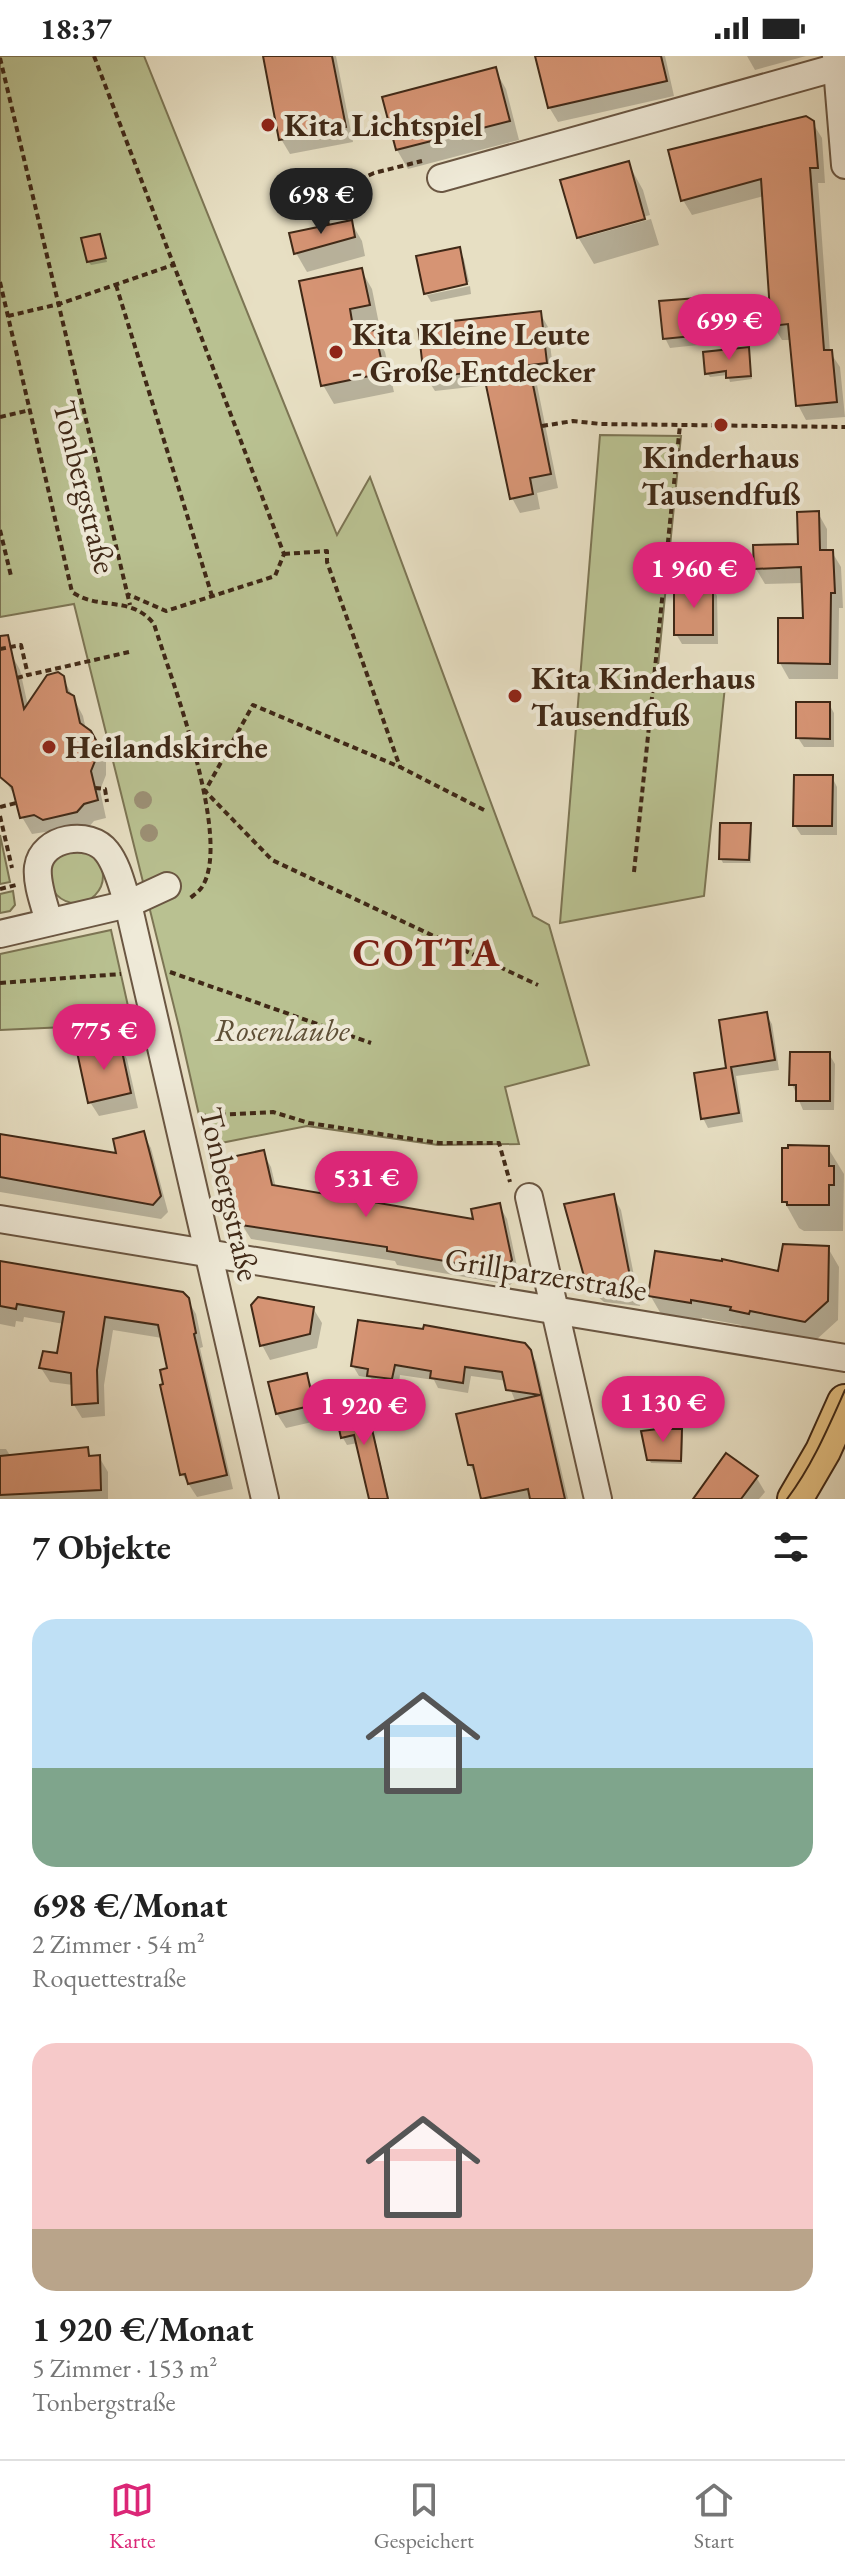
<!DOCTYPE html>
<html lang="de">
<head>
<meta charset="utf-8">
<style>
	:root { --surface:#fff; --page:#f6f6f6; --text:#222; --muted:#767676; --line:#e0e0e0; --accent:#db2777 }
	body { margin:0; font-family:"EB Garamond",serif; background:var(--page); color:var(--text); height:100vh; display:flex; flex-direction:column; font-size:30px; white-space:nowrap }
	* { box-sizing:border-box; margin:0 }
	p { font-size:26px; color:var(--muted) }
	.icon { flex:none; width:44px; height:44px; fill:none; stroke:currentColor; stroke-width:2; stroke-linecap:round; stroke-linejoin:round }
	.map { position:relative; height:1443px; overflow:hidden }
	.details { display:flex; flex-direction:column; background:var(--surface); flex:1 }
	.details>* { flex:none }
	.price { position:absolute; translate:-50% -68px; padding:0 18px; border-radius:28px; background:var(--accent); color:#fff; font-size:26px; line-height:52px; filter:drop-shadow(0 2px 4px #0008) }
	.price::after { content:''; position:absolute; left:50%; top:48px; width:24px; height:18px; margin-left:-12px; background:inherit; clip-path:polygon(0 0,100% 0,50% 100%) }
	.price.current { background:#222; color:#fff }
	ul { padding:0; list-style:none }
	li { display:grid; align-content:center; gap:16px; height:424px; padding:0 32px }
	li span { display:grid; place-items:center; height:248px; border-radius:24px; color:#555 }
	li>.icon { margin-inline-start:auto }
	span .icon { width:144px; height:144px; fill:#fffc; stroke-width:1 }
	li b { font-size:34px }
	h2 { display:flex; justify-content:space-between; align-items:center; height:96px; padding:0 32px; font-size:34px }
	.status { display:flex; justify-content:space-between; align-items:center; height:56px; padding:0 40px; background:var(--surface); direction:ltr }
	.status svg { height:22px; fill:currentColor }
	.dock { display:flex; justify-content:space-around; align-items:center; height:112px; border-top:2px solid var(--line); background:var(--surface); font-size:22px; color:var(--muted) }
	.dock a { display:grid; justify-items:center; gap:4px }
	.dock .current { color:var(--accent) }
	.map>svg:first-child { display:block }
	.green { fill:#b9c191; stroke:#7c7554; stroke-width:2 }
	.shadow { fill:#0003 }
	.building { fill:#d69474; stroke:#402917; stroke-width:2 }
	.lines { fill:none; stroke-linecap:round; stroke-linejoin:round }
	.minor-casing { stroke:#6a5642; stroke-width:30 }
	.major-casing { stroke:#402917; stroke-width:38 }
	.path { stroke:#402917; stroke-width:4; stroke-dasharray:6 4; stroke-linecap:butt }
	.minor { stroke:#efead8; stroke-width:26 }
	.major { stroke:#e4c082; stroke-width:34 }
	.tram { stroke:#402917; stroke-width:2 }
	.tree { fill:#9c9075 }
	.poi-dot { fill:#8f2418; stroke:#efead8; stroke-width:3 }
	.labels { text-anchor:middle; stroke-width:8; stroke-linejoin:round; paint-order:stroke }
	.poi-label { font-size:32px; font-weight:bold; fill:#402917; stroke:#efead8; text-anchor:start }
	.street-label { font-size:32px; fill:#402917; stroke:#efead8 }
	.park-label { font-size:32px; font-style:italic; fill:#5e4f36; stroke:#efead8 }
	.district-label { font-size:40px; font-weight:bold; letter-spacing:2px; fill:#7a1f14; stroke:#efead8 }
</style>
</head>
<body>
<div class="status"><b>18:37</b><svg viewBox="0 0 49 12"><path d="M0 12V9h3v3zM5 12V6h3v6zM10 12V3h3v9zM15 12V0h3v12zM26 1h20v11H26zM47 4h2v5h-2z"/></svg></div>
<div class="map">
<svg width="845" height="1443" viewBox="0 0 845 1443">
	<rect width="100%" height="100%" fill="#e7dfc3"/>
	<filter id="stains"><feTurbulence type="fractalNoise" baseFrequency=".0025" numOctaves="4"/><feColorMatrix values="0 0 0 0 .2 0 0 0 0 .09 0 0 0 0 .02 0 0 0 .5 -.17"/></filter>
	<radialGradient id="worn" r=".72"><stop offset=".6" stop-color="#630" stop-opacity="0"/><stop offset="1" stop-color="#630" stop-opacity=".3"/></radialGradient>
	<g class="green">
		<polygon points="0,0 144,0 337,479 370,421 533,860 549,869 589,1009 505,1031 519,1088 438,1089 307,1070 206,1090 179,971 74,548 0,561"/>
		<polygon points="600,379 681,380 657,620 726,620 704,840 560,867"/>
		<polygon points="0,779 10,826 0,828"/>
		<circle cx="76" cy="820" r="27"/>
		<polygon points="13,835 15,849 10,855 0,857 0,838"/>
		<polygon points="111,874 132,968 0,974 0,898"/>
	</g>
	<g class="shadow">
		<polygon points="265,0 336,0 353,86 290,98 281,83"/>
		<polygon points="552,0 665,0 674,40 558,66 549,51"/>
		<polygon points="747,0 806,0 755,14"/>
		<polygon points="495,14 506,33 519,84 408,113 397,94 384,42"/>
		<polygon points="812,66 822,82 825,127 818,127 830,296 840,311 845,361 806,364 798,349 791,284 782,284 773,269 764,140 692,159 683,144"/>
		<polygon points="628,107 643,134 650,159 582,178 582,182 651,163 659,189 594,208 578,181"/>
		<polygon points="351,166 362,185 365,200 307,216 296,197"/>
		<polygon points="101,184 107,206 91,209 88,205"/>
		<polygon points="459,193 464,203 469,226 426,235"/>
		<polygon points="361,214 372,233 379,268 359,272 360,278 374,276 385,296 394,336 334,348 323,329"/>
		<polygon points="470,230 471,238 431,246 427,239"/>
		<polygon points="709,243 714,253 717,287 670,292 665,282"/>
		<polygon points="540,257 548,271 554,321 536,324 558,432 537,437 540,453 520,457 512,442 488,329 435,335 426,321"/>
		<polygon points="747,294 752,323 730,326 728,319 710,321 707,317"/>
		<polygon points="818,457 827,473 827,496 832,496 841,511 843,552 839,552 838,623 789,623 780,607 805,564 803,527 765,528 756,513 800,489"/>
		<polygon points="712,530 717,540 718,588 682,588 676,578"/>
		<polygon points="10,596 20,614 28,650 63,622 83,660 86,674 106,705 106,719 100,734 106,762 94,765 87,773 54,781 45,776 32,778 22,761 16,742 0,716 0,599"/>
		<polygon points="829,648 834,657 834,691 804,691 798,682"/>
		<polygon points="832,721 837,731 837,779 801,779 795,770"/>
		<polygon points="750,769 752,773 751,807 723,807 721,803"/>
		<polygon points="766,958 772,968 779,1014 736,1020 743,1066 708,1072 703,1062 728,1014"/>
		<polygon points="119,988 127,1003 138,1052 99,1060 90,1046"/>
		<polygon points="829,998 835,1008 834,1054 803,1054 792,1028"/>
		<polygon points="143,1078 151,1092 168,1156 161,1163 0,1136 0,1080 118,1099"/>
		<polygon points="828,1092 844,1118 843,1175 804,1175 799,1172 784,1145"/>
		<polygon points="263,1097 271,1111 276,1132 475,1166 499,1149 507,1163 519,1220 510,1229 397,1209 395,1205 251,1183 239,1164"/>
		<polygon points="613,1140 621,1154 640,1250 604,1246 596,1239 587,1223"/>
		<polygon points="828,1192 839,1211 838,1264 816,1284 744,1273 741,1269 702,1262 701,1265 661,1258 650,1239 780,1217"/>
		<polygon points="0,1208 187,1243 196,1258 203,1291 200,1292 233,1433 197,1441 182,1418 169,1313 162,1282 113,1274 104,1329 105,1360 82,1362 74,1349 73,1329 50,1326 41,1312 59,1299 64,1268 24,1261 23,1266 16,1265 15,1271 0,1268"/>
		<polygon points="313,1252 322,1267 317,1292 270,1304 262,1289"/>
		<polygon points="529,1295 536,1306 568,1443 483,1443 477,1419 469,1409 516,1347 507,1325 471,1320 468,1337 438,1332 434,1324 400,1319 398,1333 376,1330 371,1322 359,1320 353,1310"/>
		<polygon points="306,1319 314,1334 321,1364 286,1372 277,1358"/>
		<polygon points="365,1349 369,1357 389,1443 371,1443 358,1387 347,1389 343,1382 337,1356"/>
		<polygon points="681,1375 683,1380 682,1408 651,1407 649,1403"/>
		<polygon points="0,1393 6,1393 11,1401 87,1393 92,1402 99,1401 108,1416 108,1443 0,1443"/>
		<polygon points="756,1421 765,1436 759,1443 696,1443"/>
	</g>
	<g class="building">
		<polygon points="263,0 332,0 346,71 279,84"/>
		<polygon points="535,0 661,0 667,25 548,52"/>
		<polygon points="496,11 510,65 396,94 382,41"/>
		<polygon points="806,60 814,65 818,112 810,112 824,294 832,294 837,346 796,350 788,268 771,270 761,123 681,145 668,94"/>
		<polygon points="629,105 645,163 577,182 560,124"/>
		<polygon points="352,164 355,181 294,198 289,177"/>
		<polygon points="100,178 106,202 87,206 81,182"/>
		<polygon points="460,191 467,228 424,238 416,200"/>
		<polygon points="362,212 370,249 350,253 354,277 375,274 384,317 321,330 299,225"/>
		<polygon points="710,241 713,278 663,283 659,245"/>
		<polygon points="541,255 547,307 529,309 551,418 530,422 533,438 510,443 483,315 424,322 418,269"/>
		<polygon points="749,291 751,320 726,322 726,315 705,318 703,296"/>
		<polygon points="819,455 820,494 833,494 835,537 831,537 830,608 778,607 778,562 803,562 801,511 754,513 753,489 798,488 797,456"/>
		<rect x="674" y="528" width="39" height="51"/>
		<polygon points="8,579 24,653 47,619 58,616 64,620 67,636 74,640 80,667 91,675 97,686 97,700 91,715 98,744 84,748 77,756 43,764 34,759 20,762 12,731 0,721 0,580"/>
		<polygon points="796,646 830,646 830,683 796,682"/>
		<polygon points="794,719 833,719 832,770 793,770"/>
		<polygon points="720,767 751,767 749,804 719,803"/>
		<polygon points="767,956 775,1004 731,1011 739,1057 701,1063 694,1017 726,1012 719,964"/>
		<polygon points="120,986 131,1037 88,1047 77,996"/>
		<polygon points="790,996 830,996 830,1045 796,1045 796,1029 789,1029"/>
		<polygon points="144,1075 161,1140 153,1149 0,1121 0,1078 116,1097 113,1083"/>
		<polygon points="788,1089 829,1090 829,1110 834,1110 834,1129 829,1129 829,1149 787,1149 787,1146 782,1146 782,1092 788,1092"/>
		<polygon points="264,1094 272,1129 473,1163 471,1153 500,1147 512,1204 502,1215 387,1195 387,1191 241,1169 237,1165 222,1103"/>
		<polygon points="614,1138 633,1236 594,1232 585,1224 564,1148"/>
		<polygon points="783,1188 829,1190 828,1245 805,1266 750,1255 749,1258 730,1254 731,1251 691,1244 691,1247 648,1240 655,1195 722,1205 722,1203 778,1215"/>
		<polygon points="0,1205 183,1236 189,1242 196,1277 194,1278 227,1419 188,1428 185,1418 180,1419 160,1329 163,1328 160,1314 167,1312 158,1269 105,1261 97,1314 98,1347 72,1349 71,1317 39,1312 43,1295 57,1297 64,1256 17,1248 16,1253 0,1250"/>
		<polygon points="258,1241 314,1251 310,1278 260,1290 251,1249"/>
		<polygon points="358,1264 423,1273 424,1269 525,1287 531,1294 565,1443 530,1443 528,1433 481,1443 473,1409 468,1409 456,1358 540,1339 506,1334 502,1316 465,1311 463,1327 430,1322 431,1315 395,1309 392,1323 367,1320 368,1313 351,1310"/>
		<polygon points="307,1317 314,1349 276,1358 268,1326"/>
		<polygon points="366,1347 369,1360 388,1443 369,1443 354,1379 341,1382 335,1354"/>
		<polygon points="658,1373 682,1373 681,1405 647,1404 641,1375"/>
		<polygon points="88,1391 89,1400 100,1399 101,1434 0,1439 0,1400"/>
		<polygon points="726,1397 758,1420 741,1443 693,1443"/>
	</g>
	<g class="lines">
		<g class="minor-casing">
			<g id="minor">
				<polyline points="836,0 845,109"/>
				<polyline points="441,122 845,9"/>
				<path d="M 49,866 C 45,850 36,828 38,811 C 42,781 90,773 107,796 C 118,810 122,831 128,848 L 265,1443"/>
				<polyline points="0,878 128,848 167,830"/>
				<polyline points="529,1141 598,1443"/>
				<polyline points="0,1163 845,1302"/>
			</g>
		</g>
		<g class="major-casing">
			<polyline id="major" points="795,1443 823,1395 845,1346"/>
		</g>
		<g class="path">
			<polyline points="94,0 284,498 275,520 166,555 127,538"/>
			<polyline points="0,2 130,549"/>
			<polyline points="328,169 322,141 374,117 422,105"/>
			<path d="M 0,226 L 72,536 C 100,555 131,539 154,568 C 171,623 233,783 202,831 C 199,836 192,840 188,844"/>
			<polyline points="116,229 212,540"/>
			<polyline points="8,260 59,248 173,209"/>
			<polyline points="0,361 30,354"/>
			<polyline points="542,370 573,365 601,368 845,371"/>
			<polyline points="0,474 11,520"/>
			<polyline points="284,498 327,495 327,506 400,711"/>
			<polyline points="0,593 21,589 28,619 129,596"/>
			<polyline points="17,622 28,619"/>
			<polyline points="95,732 105,733 107,746"/>
			<polyline points="0,751 16,747"/>
			<polyline points="484,754 400,711 253,649 205,735 272,804 538,929"/>
			<polyline points="0,760 12,812"/>
			<polyline points="634,816 680,369"/>
			<polyline points="0,833 16,829"/>
			<polyline points="170,916 371,987"/>
			<polyline points="0,927 121,918"/>
			<polyline points="200,1060 273,1056 309,1067 439,1087 499,1087 510,1126"/>
		</g>
		<use href="#minor" class="minor"/>
		<use href="#major" class="major"/>
		<path class="tram" d="M 787,1443 C 812,1410 828,1372 845,1334"/>
	</g>
	<g class="tree">
		<circle cx="143" cy="744" r="9"/>
		<circle cx="149" cy="777" r="9"/>
	</g>
	<g class="poi-dot">
		<circle cx="268" cy="69" r="8"/>
		<circle cx="336" cy="296" r="8"/>
		<circle cx="721" cy="369" r="8"/>
		<circle cx="515" cy="640" r="8"/>
		<circle cx="49" cy="691" r="8"/>
	</g>
	<g class="labels">
		<g class="poi-label">
			<text x="284" y="80">Kita Lichtspiel</text>
			<text x="352" y="289">Kita Kleine Leute<tspan x="352" dy="37">- Große Entdecker</tspan></text>
			<text x="721" y="412" text-anchor="middle">Kinderhaus<tspan x="721" dy="37">Tausendfuß</tspan></text>
			<text x="531" y="633">Kita Kinderhaus<tspan x="531" dy="37">Tausendfuß</tspan></text>
			<text x="65" y="702">Heilandskirche</text>
		</g>
		<g class="street-label">
			<text transform="translate(85 431) rotate(76)" y="11">Tonbergstraße</text>
			<text transform="translate(230 1138) rotate(77)" y="11">Tonbergstraße</text>
			<text transform="translate(546 1218) rotate(9)" y="11">Grillparzerstraße</text>
		</g>
		<g class="park-label">
			<text x="282" y="985">Rosenlaube</text>
		</g>
		<g class="district-label">
			<text x="427" y="910">COTTA</text>
		</g>
	</g>
	<rect width="100%" height="100%" filter="url(#stains)"/>
	<rect width="100%" height="100%" fill="url(#worn)"/>
</svg>
<b class="price current" style="left:321px;top:180px">698 €</b>
<b class="price" style="left:729px;top:306px">699 €</b>
<b class="price" style="left:694px;top:554px">1 960 €</b>
<b class="price" style="left:104px;top:1016px">775 €</b>
<b class="price" style="left:366px;top:1163px">531 €</b>
<b class="price" style="left:663px;top:1388px">1 130 €</b>
<b class="price" style="left:364px;top:1391px">1 920 €</b>
</div>
<section class="details">
<h2>7 Objekte<svg class="icon" aria-label="filters" viewBox="0 0 24 24"><path d="M4 7h16M4 17h16"/><circle cx="9" cy="7" r="2"/><circle cx="15" cy="17" r="2"/></svg></h2>
<ul>
<li><span style="background:linear-gradient(#bfe0f5 60%,#7fa58c 0)"><svg class="icon" aria-label="home" viewBox="0 0 24 24"><path d="M3 11l9-7 9 7M6 9v11h12V9"/></svg></span><div><b>698 €/Monat</b><p>2 Zimmer · 54 m²</p><p>Roquettestraße</p></div></li>
<li><span style="background:linear-gradient(#f6c9c9 75%,#b9a48a 0)"><svg class="icon" aria-label="home" viewBox="0 0 24 24"><path d="M3 11l9-7 9 7M6 9v11h12V9"/></svg></span><div><b>1 920 €/Monat</b><p>5 Zimmer · 153 m²</p><p>Tonbergstraße</p></div></li>
</ul>
</section>
<nav class="dock">
<a class="current"><svg class="icon" aria-label="map" viewBox="0 0 24 24"><path d="M3 6l6-2 6 2 6-2v14l-6 2-6-2-6 2zM9 4v14M15 6v14"/></svg>Karte</a>
<a><svg class="icon" aria-label="saved" viewBox="0 0 24 24"><path d="M7 4h10v16l-5-4-5 4z"/></svg>Gespeichert</a>
<a><svg class="icon" aria-label="home" viewBox="0 0 24 24"><path d="M3 11l9-7 9 7M6 9v11h12V9"/></svg>Start</a>
</nav>
</body>
</html>
